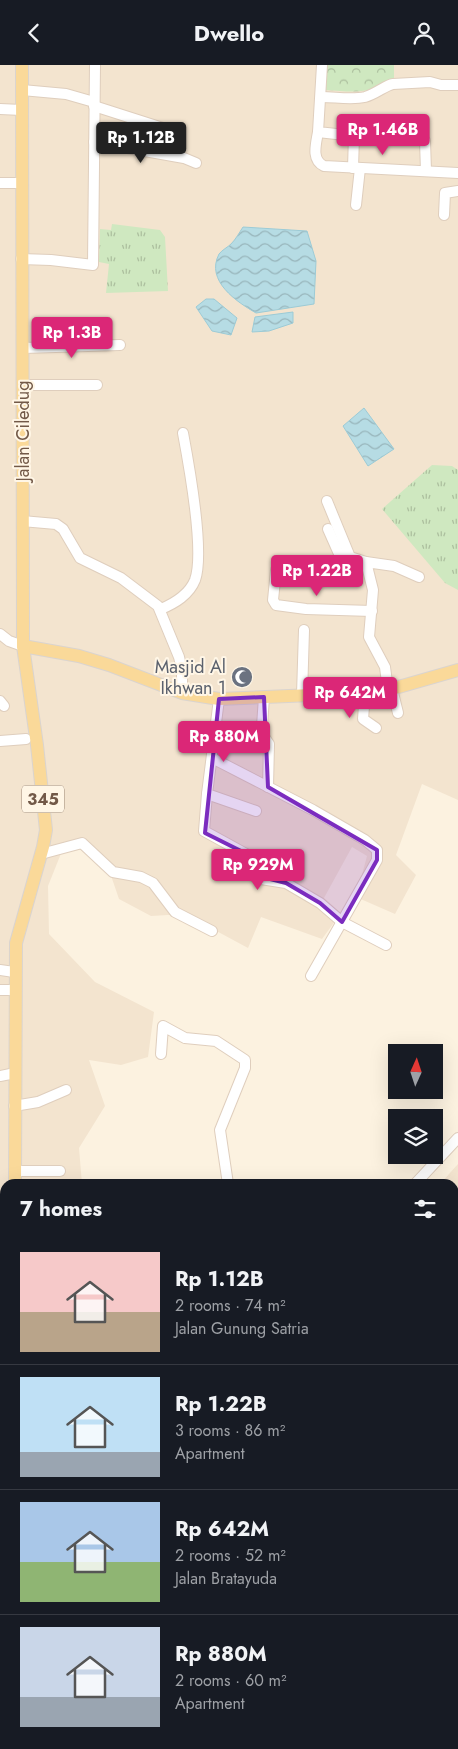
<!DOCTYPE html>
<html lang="en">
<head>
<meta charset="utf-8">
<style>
	:root { --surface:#171b24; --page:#20242c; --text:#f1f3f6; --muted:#9ea1a6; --line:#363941; --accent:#db2777 }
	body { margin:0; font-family:Jost,sans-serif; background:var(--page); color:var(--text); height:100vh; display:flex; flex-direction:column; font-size:19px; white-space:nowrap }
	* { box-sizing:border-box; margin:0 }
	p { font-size:16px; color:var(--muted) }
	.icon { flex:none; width:28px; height:28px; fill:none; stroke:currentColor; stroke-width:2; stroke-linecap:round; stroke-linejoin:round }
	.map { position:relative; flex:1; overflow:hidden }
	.panel { position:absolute; left:0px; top:1114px; width:459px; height:571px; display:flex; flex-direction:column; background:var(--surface); border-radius:15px 15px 0 0; box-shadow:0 5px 20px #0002 }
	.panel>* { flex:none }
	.needle { width:32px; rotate:3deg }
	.controls { position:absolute; left:388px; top:979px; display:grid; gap:10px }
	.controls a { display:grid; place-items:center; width:55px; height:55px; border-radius:0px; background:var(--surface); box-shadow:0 5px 20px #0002; font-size:25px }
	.price { position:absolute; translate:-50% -42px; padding:0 11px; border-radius:5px; background:var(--accent); color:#fff; font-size:16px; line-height:32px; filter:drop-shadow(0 1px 2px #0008) }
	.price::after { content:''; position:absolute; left:50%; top:30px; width:15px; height:11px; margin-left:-8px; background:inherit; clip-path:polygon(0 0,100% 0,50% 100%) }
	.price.on { background:#222; color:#fff }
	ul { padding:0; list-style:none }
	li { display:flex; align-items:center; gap:15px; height:125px; padding:0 20px }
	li+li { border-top:1px solid var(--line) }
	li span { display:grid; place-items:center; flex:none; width:140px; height:100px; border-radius:0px; color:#555 }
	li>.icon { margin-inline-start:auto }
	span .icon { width:60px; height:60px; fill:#fffc; stroke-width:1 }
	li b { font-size:21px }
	h2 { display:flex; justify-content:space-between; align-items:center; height:60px; padding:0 20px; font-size:21px }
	header { display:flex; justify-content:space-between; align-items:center; height:65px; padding:0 20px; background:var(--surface); font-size:22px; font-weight:700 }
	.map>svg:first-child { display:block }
	.residential { fill:#f3e4cf }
	.grass { fill:url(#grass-tufts) }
	.park { fill:url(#park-crowns) }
	.water { fill:url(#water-waves); stroke:#9ccbd6 }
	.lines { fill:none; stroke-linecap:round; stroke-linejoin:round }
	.minor-casing { stroke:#dfcebd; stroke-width:12 }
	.major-casing { stroke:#dad4cf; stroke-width:14 }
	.minor { stroke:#fff; stroke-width:10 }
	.major { stroke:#fad999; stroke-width:12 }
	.marked { fill:#7b2cbf; fill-opacity:0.2; stroke:#7b2cbf; stroke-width:4; stroke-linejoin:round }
	.labels { text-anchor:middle; stroke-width:4; stroke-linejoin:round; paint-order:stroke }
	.shield { fill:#fff6e6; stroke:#9c8877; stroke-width:1 }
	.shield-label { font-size:16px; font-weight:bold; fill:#725948 }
	.street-label { font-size:18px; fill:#725948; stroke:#fff6e6 }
	.worship-label { font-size:18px; fill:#5b616d; stroke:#fff6e6; text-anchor:end }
</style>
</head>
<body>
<header><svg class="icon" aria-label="back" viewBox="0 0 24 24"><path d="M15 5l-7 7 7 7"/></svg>Dwello<svg class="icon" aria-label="person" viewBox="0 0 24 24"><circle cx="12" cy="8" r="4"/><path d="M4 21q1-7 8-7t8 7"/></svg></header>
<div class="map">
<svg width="458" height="1684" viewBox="0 0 458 1684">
	<defs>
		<pattern id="grass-tufts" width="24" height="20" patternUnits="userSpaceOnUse" patternTransform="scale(1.25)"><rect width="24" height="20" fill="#cfe8c0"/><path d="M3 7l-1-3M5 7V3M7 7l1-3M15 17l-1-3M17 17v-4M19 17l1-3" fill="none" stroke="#acbf9e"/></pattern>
		<pattern id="park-crowns" width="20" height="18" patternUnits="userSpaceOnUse" patternTransform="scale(1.25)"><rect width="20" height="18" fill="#cfe8c0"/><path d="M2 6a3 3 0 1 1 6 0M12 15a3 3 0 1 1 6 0" fill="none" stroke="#acbf9e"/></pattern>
		<pattern id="water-waves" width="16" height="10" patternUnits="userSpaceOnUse" patternTransform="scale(1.25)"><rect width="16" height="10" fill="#b6dce4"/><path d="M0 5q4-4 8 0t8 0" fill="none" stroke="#98b5bb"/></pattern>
	</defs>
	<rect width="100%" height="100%" fill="#fcf2e0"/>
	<g class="residential">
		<polygon points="0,0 458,0 458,735 422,719 396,790 416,810 395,849 356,832 367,791 352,782 324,833 341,848 322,874 261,852 248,883 185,849 151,851 119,834 106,796 74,782 62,786 48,821 49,869 95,917 154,947 148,992 121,1000 89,995 105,1041 79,1083 82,1119 5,1119 5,1280 0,1281"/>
		<polygon points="458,1099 458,1199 454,1190 454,1119 440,1119"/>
		<polygon points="5,1325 5,1679 0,1664 0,1327"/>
		<polygon points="5,1680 159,1680 155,1684 4,1684"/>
	</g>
	<g class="grass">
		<polygon points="112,159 160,165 165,172 168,226 106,228 109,199 99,197 100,164 111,165"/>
		<polygon points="432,400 452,401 458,405 458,525 445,518 382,444"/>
	</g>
	<path class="park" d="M 326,0 L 394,0 L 394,13 C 366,30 356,27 325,25 Z"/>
	<g class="water">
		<path d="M 243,162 L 307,166 L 316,196 L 314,239 L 256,248 C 237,237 205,216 219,189 C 222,185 228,182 231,179 C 236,174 239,168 243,162 Z"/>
		<polygon points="206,234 214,234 237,253 231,270 212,266 196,242"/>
		<polygon points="293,247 293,258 269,266 252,267 255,252"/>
		<polygon points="364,343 394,384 368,401 343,361"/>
	</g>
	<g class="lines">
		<g class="minor-casing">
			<g id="minor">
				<polyline points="322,0 318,67 354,71"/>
				<polyline points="22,25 66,29 94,37"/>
				<path d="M 322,32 C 335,32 352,35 365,32 C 376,29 386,20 393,19 L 430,17 L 441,20 L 458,20"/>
				<polyline points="94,41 169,65"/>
				<polyline points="0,44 22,45"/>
				<path d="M 318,67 C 316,79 311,95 324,101 L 458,108"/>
				<polyline points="94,77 184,93 196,98"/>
				<polyline points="353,103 354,71 423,74 425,76 426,106"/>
				<polyline points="0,118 22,118"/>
				<polyline points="356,140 360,103"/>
				<polyline points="444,150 445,128 458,126"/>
				<polyline points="21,194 51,195 93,200 95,0"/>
				<polyline points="23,283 120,280"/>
				<polyline points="23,320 97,320"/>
				<polyline points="327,436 350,492 366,497"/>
				<polyline points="22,456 56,459 63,464 80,493 121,513 158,541 179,592 182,605 182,628"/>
				<polyline points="328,464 340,491 350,492"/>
				<polyline points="276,505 273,535 276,540 306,544 372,546"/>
				<path d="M 161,544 C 175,538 189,530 195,515 C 205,487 189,400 183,368"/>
				<polyline points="0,569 9,576 23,581"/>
				<polyline points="392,624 398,648"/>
				<polyline points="388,625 385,602 369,572 373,525 366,497 394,501 419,512"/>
				<polyline points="365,628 363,654 376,663"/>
				<polyline points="302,630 304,565"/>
				<polyline points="264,632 262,661 263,670 269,679 268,722"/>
				<polyline points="219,634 207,729 256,746"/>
				<polyline points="0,636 4,641"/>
				<polyline points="0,676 26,674"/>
				<polyline points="212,693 313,745 365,775 377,785 377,795 311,911"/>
				<polyline points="207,729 204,766 246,789 248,793 244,804 246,808 261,814 286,818 320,838 342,857 386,880"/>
				<polyline points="41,789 82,778 113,807 141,812 153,818 175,847 212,866"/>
				<polyline points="0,905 14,907"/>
				<polyline points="0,925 14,925"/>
				<polyline points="161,989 163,961 185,973 216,976 245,995 245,1003 220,1065 228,1119"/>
				<polyline points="0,1011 15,1008"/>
				<polyline points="14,1041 38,1037 66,1025"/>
				<polyline points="15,1106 60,1106"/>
				<polyline points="415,1119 458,1073"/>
				<polyline points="454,1140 458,1137"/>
				<polyline points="0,1141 5,1141"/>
				<polyline points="454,1173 458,1169"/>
				<polyline points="454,1228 458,1227"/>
				<polyline points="454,1270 458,1272"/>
				<polyline points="3,1343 5,1343"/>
				<polyline points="0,1458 5,1458"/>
				<polyline points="400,1680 401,1684"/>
				<polyline points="62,1681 96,1684"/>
				<polyline points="132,1684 137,1680"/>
			</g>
		</g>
		<g class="major-casing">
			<g id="major">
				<polyline points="23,581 79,591 109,600 182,628 219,634 381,627 458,605"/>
				<polyline points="15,1119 16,878 43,782 46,765 37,680 23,581 22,0"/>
				<polyline points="62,1680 62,1684"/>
			</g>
		</g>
		<use href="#minor" class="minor"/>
		<use href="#major" class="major"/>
	</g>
	<path class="marked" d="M 264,632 L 268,722 L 377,785 L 377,795 L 342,857 L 320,838 L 286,818 L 246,808 L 249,790 L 205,768 L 219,634 Z"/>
	<defs>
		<g id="mosque-disc" transform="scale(1.125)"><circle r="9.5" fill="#6b7280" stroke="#fff6e6"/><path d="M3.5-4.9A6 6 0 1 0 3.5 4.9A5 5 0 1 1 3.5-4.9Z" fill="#fff"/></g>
	</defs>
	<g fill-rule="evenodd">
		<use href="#mosque-disc" x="242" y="612"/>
	</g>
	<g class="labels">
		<rect class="shield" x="22" y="720.5" width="42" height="27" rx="4"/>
		<g class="shield-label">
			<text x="43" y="740">345</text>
		</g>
		<g class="street-label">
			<text transform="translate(23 366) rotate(-90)" y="6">Jalan Ciledug</text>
		</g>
		<g class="worship-label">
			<text x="226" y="608">Masjid Al<tspan x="226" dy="21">Ikhwan 1</tspan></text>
		</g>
	</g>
</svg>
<div class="controls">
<a><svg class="needle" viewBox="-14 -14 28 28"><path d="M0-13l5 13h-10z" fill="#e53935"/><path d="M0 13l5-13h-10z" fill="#9ea1a6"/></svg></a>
<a><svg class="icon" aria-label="layers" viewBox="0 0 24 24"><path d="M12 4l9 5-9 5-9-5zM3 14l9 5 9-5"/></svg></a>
</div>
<b class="price" style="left:383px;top:91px">Rp 1.46B</b>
<b class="price on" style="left:141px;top:99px">Rp 1.12B</b>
<b class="price" style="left:72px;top:294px">Rp 1.3B</b>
<b class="price" style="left:317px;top:532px">Rp 1.22B</b>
<b class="price" style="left:350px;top:654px">Rp 642M</b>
<b class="price" style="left:224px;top:698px">Rp 880M</b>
<b class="price" style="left:258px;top:826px">Rp 929M</b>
<section class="panel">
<h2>7 homes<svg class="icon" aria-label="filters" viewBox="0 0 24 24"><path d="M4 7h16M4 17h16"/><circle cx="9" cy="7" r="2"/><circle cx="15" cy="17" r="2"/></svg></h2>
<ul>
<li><span style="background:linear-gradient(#f6c9c9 60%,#b9a48a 0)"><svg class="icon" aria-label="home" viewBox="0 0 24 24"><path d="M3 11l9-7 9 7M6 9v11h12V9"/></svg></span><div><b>Rp 1.12B</b><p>2 rooms · 74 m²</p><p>Jalan Gunung Satria</p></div></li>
<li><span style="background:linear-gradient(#bfe0f5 75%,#9aa5b1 0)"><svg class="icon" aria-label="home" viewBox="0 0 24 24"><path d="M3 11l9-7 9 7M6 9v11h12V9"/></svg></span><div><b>Rp 1.22B</b><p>3 rooms · 86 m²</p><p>Apartment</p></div></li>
<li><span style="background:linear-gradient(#a9c7e8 60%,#8fb573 0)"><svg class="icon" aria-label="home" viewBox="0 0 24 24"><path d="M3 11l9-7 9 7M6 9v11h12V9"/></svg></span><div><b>Rp 642M</b><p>2 rooms · 52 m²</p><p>Jalan Bratayuda</p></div></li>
<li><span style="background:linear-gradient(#c9d6e8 70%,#9aa5b1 0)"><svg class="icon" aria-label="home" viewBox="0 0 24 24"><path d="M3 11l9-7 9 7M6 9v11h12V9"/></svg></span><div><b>Rp 880M</b><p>2 rooms · 60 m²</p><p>Apartment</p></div></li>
</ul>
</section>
</div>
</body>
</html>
